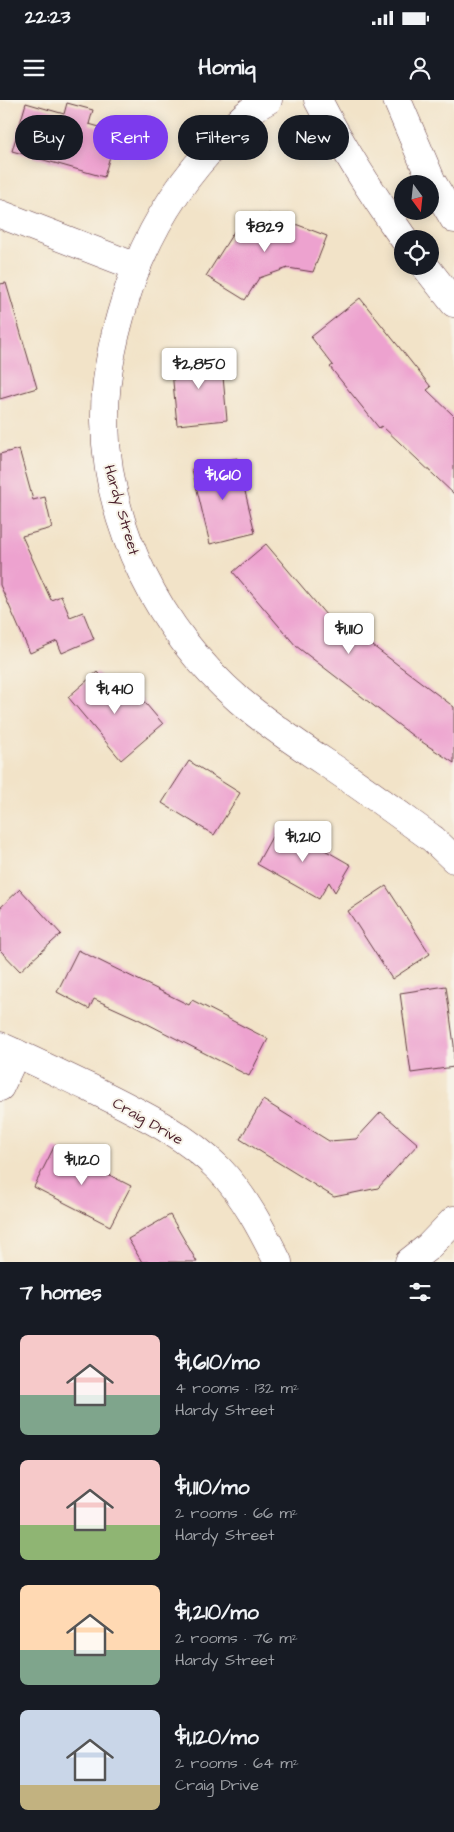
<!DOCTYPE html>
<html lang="en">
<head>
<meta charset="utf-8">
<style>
	:root { --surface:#171b24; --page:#242831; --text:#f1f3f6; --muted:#9ea1a6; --accent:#7c3aed }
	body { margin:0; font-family:"Architects Daughter",sans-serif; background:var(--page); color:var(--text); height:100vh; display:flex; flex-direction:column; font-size:19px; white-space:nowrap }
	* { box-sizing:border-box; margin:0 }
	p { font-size:16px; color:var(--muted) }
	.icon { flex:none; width:28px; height:28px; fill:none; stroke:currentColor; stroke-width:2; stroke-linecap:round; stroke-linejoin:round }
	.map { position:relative; height:1162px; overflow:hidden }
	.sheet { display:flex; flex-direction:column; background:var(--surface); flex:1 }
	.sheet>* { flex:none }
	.top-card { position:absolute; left:15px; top:15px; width:425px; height:45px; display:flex; gap:10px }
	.needle { width:32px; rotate:165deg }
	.controls { position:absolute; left:394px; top:75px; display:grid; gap:10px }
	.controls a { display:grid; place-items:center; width:45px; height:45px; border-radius:50%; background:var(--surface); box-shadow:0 2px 12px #0003; font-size:25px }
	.price { position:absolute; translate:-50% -42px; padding:0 11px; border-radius:5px; background:#fff; color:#222; font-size:16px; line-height:32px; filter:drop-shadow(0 1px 2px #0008) }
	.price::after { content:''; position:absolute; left:50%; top:30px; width:15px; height:11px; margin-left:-8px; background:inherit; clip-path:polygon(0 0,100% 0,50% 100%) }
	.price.on { background:var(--accent); color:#fff }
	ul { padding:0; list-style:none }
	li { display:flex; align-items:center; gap:15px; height:125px; padding:0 20px }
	li span { display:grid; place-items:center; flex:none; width:140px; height:100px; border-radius:8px; color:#555 }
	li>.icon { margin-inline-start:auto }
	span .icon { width:60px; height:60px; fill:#fffc; stroke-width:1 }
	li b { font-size:21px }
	h2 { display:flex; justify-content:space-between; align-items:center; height:60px; padding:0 20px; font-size:21px }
	.tag { padding:0 18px; border-radius:22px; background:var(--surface); box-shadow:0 2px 12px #0003; font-size:18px; line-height:45px }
	.tag.on { background:var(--accent); color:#fff }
	.status { display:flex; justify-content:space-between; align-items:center; height:35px; padding:0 25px; background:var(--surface); direction:ltr }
	.status svg { height:14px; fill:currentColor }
	header { display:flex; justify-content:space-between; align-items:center; height:65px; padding:0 20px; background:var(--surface); font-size:22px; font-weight:800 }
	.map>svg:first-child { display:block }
	.building { fill:#eda2cf }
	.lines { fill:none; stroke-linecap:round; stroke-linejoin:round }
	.street-casing { stroke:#633c43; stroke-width:29 }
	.street { stroke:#fff; stroke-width:28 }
	.labels { text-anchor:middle; stroke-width:4; stroke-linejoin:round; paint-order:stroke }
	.street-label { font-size:15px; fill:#4a1f2b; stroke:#f7f3e8 }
</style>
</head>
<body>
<div class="status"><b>22:23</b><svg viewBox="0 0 49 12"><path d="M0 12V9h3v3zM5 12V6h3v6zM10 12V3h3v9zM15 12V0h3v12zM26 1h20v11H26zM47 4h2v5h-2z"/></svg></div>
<header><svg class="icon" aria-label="menu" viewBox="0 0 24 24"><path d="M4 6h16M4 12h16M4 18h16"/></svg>Homiq<svg class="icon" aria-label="person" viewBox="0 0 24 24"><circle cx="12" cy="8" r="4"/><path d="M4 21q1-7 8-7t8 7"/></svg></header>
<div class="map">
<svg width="454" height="1162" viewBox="0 0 454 1162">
	<rect width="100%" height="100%" fill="#f7f3e8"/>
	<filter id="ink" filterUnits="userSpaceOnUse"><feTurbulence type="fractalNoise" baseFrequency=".02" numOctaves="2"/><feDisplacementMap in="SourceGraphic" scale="10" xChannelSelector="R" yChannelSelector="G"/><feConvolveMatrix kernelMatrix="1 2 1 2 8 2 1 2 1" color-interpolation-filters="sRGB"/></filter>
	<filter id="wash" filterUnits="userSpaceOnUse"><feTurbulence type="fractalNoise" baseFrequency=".0096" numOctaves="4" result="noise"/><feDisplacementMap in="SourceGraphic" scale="20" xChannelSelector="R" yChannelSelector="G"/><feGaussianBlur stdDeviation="1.12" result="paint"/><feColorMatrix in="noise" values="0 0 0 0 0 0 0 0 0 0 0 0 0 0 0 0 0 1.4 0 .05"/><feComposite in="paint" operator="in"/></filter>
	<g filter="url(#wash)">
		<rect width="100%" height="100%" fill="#f2e3c8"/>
		<g id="blocks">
			<g class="building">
				<polygon points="26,3 64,14 67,3 93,10 89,24 117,32 104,77 12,51"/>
				<polygon points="269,114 327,136 313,172 288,168 259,178 245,200 206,176 235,130"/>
				<polygon points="6,183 37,288 0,299 0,184"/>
				<polygon points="360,198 431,287 427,290 454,316 454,394 382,326 379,328 330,267 333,265 311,237"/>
				<polygon points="221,255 227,320 177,325 171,260"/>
				<polygon points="19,349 33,400 45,397 52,428 22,436 51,500 61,496 70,517 83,512 94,539 62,553 57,541 30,553 0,485 0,354"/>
				<polygon points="237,358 255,433 210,444 192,369"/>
				<polygon points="266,444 343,535 349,528 454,607 454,663 413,636 296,546 233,472"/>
				<polygon points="97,572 122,601 135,591 163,624 121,660 68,597"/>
				<polygon points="189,661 240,693 214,735 162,703"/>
				<polygon points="279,724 351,765 335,792 329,782 319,799 257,764"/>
				<polygon points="386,786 430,854 392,879 348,811"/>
				<polygon points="20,789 61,834 20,871 0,850 0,808"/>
				<polygon points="78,850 189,905 192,900 268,939 249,976 138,919 94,899 89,909 57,892"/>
				<polygon points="446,886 454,945 454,967 411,973 400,893"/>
				<polygon points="263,1000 329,1041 356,1039 381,1012 418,1044 378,1088 334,1097 240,1039"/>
				<polygon points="54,1047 131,1086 110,1126 34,1087"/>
				<polygon points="170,1115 197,1162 142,1162 128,1139"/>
			</g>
		</g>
	</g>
	<g filter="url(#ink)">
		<use href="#blocks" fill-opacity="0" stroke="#633c43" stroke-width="1"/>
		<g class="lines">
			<g class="street-casing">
				<g id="street">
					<path d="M 268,0 C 247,11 238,22 222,38 C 181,79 152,125 132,179 C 116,225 104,272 105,321 C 106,427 160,531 239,600 C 266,623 296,643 326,663 C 362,687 397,713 433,739 L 454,759"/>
					<path d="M 318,0 C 343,49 372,94 404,139"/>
					<polyline points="397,0 432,82 454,119"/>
					<polyline points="0,114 137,167"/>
					<polyline points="425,166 454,203"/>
					<path d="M 0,946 C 30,959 60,974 90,988 C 135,1011 182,1032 219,1069 C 244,1095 262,1130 278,1162"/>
					<polyline points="0,987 16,953"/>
					<polyline points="409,1162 428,1147 454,1120"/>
				</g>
			</g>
			<use href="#street" class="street"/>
		</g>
	</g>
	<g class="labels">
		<g class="street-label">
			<text transform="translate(122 410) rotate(74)" y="5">Hardy Street</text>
			<text transform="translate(148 1021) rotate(30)" y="5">Craig Drive</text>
		</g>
	</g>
</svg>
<div class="controls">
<a><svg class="needle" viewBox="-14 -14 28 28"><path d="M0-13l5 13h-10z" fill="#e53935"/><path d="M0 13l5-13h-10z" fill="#9ea1a6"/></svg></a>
<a><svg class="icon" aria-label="locate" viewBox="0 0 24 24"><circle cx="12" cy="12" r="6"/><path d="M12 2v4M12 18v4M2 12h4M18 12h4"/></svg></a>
</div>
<b class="price" style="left:265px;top:153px">$829</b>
<b class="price" style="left:199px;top:290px">$2,850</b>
<b class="price on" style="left:223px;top:401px">$1,610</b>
<b class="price" style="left:349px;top:555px">$1,110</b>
<b class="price" style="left:115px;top:615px">$1,410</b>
<b class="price" style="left:303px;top:763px">$1,210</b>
<b class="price" style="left:82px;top:1086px">$1,120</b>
<div class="top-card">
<a class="tag">Buy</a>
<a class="tag on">Rent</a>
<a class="tag">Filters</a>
<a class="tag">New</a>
</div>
</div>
<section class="sheet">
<h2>7 homes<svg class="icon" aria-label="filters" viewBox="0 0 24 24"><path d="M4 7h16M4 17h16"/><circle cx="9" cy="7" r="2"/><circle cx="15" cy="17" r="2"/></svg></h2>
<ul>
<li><span style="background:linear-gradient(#f6c9c9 60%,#7fa58c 0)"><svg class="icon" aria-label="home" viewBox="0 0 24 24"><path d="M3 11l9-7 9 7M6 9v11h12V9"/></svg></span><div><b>$1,610/mo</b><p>4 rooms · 132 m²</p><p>Hardy Street</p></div></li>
<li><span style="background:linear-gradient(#f6c9c9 65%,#8fb573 0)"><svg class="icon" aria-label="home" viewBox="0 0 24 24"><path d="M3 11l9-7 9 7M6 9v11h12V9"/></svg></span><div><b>$1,110/mo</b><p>2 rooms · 66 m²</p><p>Hardy Street</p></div></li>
<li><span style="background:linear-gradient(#ffd9b3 65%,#7fa58c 0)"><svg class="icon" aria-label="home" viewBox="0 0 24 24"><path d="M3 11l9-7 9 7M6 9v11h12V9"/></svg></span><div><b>$1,210/mo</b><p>2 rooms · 76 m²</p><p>Hardy Street</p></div></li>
<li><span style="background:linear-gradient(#c9d6e8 75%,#c2b280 0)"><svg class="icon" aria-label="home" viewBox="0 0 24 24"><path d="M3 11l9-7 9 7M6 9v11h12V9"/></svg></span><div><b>$1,120/mo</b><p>2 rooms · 64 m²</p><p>Craig Drive</p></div></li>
</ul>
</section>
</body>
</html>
